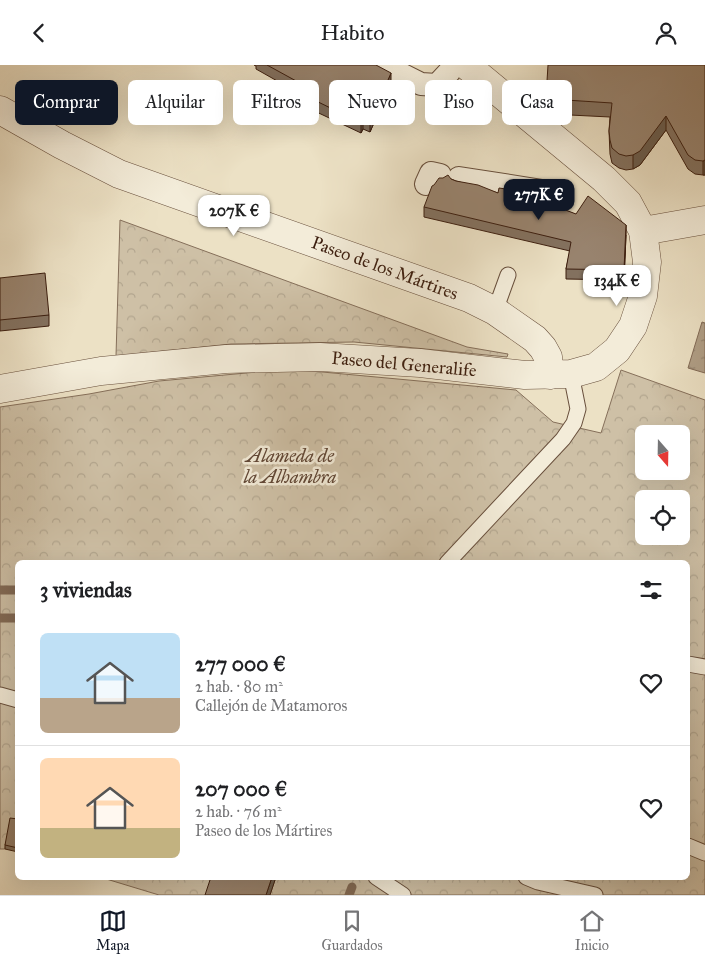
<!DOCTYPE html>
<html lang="es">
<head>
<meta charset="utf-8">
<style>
	:root { --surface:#fff; --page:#f6f6f6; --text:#202124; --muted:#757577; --line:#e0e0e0; --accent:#111827 }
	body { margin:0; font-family:"IM FELL Great Primer",serif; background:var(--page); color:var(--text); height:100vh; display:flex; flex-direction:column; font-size:19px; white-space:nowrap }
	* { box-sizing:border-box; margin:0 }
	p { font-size:16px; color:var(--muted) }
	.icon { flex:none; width:28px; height:28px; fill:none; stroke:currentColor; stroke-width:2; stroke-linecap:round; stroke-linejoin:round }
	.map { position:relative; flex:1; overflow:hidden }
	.drawer { position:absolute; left:15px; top:495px; width:675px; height:320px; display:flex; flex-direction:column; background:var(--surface); border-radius:8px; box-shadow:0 5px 20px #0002 }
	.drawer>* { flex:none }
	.banner { position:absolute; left:15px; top:15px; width:675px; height:45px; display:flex; gap:10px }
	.needle { width:32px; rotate:160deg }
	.controls { position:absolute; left:635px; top:360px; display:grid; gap:10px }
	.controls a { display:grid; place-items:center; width:55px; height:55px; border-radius:8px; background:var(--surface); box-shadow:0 5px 20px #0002; font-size:25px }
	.price { position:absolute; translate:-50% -42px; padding:0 11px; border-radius:10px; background:#fff; color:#222; font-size:16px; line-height:32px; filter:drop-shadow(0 1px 2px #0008) }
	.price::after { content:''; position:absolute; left:50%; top:30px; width:15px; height:11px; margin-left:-8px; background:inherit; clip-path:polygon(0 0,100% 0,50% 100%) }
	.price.current { background:var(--accent); color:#fff }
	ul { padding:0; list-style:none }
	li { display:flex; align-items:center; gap:15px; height:125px; padding:0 25px }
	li+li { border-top:1px solid var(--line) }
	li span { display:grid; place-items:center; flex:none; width:140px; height:100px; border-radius:8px; color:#555 }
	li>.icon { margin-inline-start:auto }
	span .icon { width:60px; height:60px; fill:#fffc; stroke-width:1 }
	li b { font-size:21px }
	h2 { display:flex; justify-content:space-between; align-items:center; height:60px; padding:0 25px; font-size:21px }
	.pill { padding:0 18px; border-radius:8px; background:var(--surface); box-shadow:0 5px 20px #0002; font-size:18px; line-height:45px }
	.pill.current { background:var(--accent); color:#fff }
	header { display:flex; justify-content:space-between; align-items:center; height:65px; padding:0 25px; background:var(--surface); font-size:22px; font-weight:600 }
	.tab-bar { display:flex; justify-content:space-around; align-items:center; height:70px; border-top:1px solid var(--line); background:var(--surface); font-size:14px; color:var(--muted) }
	.tab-bar a { display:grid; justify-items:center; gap:2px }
	.tab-bar .current { color:var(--accent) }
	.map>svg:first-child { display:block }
	.forest { fill:url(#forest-crowns); stroke:#856f5a; fill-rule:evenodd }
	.water { fill:url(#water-ripples); stroke:#826b57 }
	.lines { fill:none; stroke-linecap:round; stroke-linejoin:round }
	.stream { stroke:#826b57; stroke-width:9 }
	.service-casing { stroke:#684f3c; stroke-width:17 }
	.pedestrian-casing { stroke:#684f3c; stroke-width:24 }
	.minor-casing { stroke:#684f3c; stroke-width:29 }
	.tertiary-casing { stroke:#684f3c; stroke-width:29 }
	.service { stroke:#f3ecd9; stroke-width:15 }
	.pedestrian { stroke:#f3ecd9; stroke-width:22 }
	.minor { stroke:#f3ecd9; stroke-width:28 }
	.tertiary { stroke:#f3ecd9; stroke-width:28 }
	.wall { fill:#83715f; stroke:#3c1e0f }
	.shaded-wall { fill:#6a5c4d; stroke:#3c1e0f }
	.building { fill:#98836e; stroke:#3c1e0f }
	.labels { text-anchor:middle; stroke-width:5; stroke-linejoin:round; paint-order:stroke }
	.street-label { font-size:18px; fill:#3c1e0f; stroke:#f3ecd9 }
	.park-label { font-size:18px; font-style:italic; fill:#604635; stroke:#f3ecd9 }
</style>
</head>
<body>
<header><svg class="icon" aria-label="back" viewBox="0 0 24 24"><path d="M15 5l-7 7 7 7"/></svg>Habito<svg class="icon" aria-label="person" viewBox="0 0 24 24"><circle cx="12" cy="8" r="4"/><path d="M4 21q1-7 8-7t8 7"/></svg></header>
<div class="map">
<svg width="705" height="830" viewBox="0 0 705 830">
	<defs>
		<pattern id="forest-crowns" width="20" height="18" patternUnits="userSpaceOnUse" patternTransform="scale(1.25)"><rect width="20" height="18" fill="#cec0a6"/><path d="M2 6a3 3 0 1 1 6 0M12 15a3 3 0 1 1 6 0" fill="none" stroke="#b2a58e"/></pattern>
		<pattern id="water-ripples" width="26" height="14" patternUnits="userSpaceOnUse" patternTransform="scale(1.25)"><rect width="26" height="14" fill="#b09f87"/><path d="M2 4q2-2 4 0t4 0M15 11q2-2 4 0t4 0" fill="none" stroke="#90816d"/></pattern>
	</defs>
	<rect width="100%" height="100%" fill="#ece1c5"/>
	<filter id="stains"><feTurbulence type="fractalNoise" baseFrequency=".004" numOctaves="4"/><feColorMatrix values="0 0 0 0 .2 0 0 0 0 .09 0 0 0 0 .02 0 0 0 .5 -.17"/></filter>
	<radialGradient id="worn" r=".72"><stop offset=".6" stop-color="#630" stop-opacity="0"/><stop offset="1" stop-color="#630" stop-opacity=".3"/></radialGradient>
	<g class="forest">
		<polygon points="120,155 467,282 508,289 507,292 354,277 231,279 116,291"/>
		<path d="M 290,304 L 516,325 L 553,357 L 601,368 L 621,305 L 705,335 L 705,830 L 270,830 L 276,812 L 688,812 L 688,498 L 18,498 L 17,758 L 10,757 L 5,784 L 0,784 L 0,342 L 89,329 L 159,316 ZM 644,369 L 681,369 L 681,406 L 644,406 ZM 644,434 L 681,434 L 681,471 L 644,471 Z"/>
		<polygon points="103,813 215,813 209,830 159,830"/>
	</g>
	<polygon class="water" points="702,257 705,258 705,308 688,303"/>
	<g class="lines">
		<g class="stream">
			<polyline points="0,525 18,525"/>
			<polyline points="0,553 18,553"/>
			<polyline points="349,830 352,822"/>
		</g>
		<g class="service-casing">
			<g id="service">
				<polyline points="495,246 508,210"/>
				<polyline points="447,498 563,374 574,358 578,344 571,309"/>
				<polyline points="688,599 705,602"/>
				<polyline points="0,630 18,635"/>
				<polyline points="688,781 705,788"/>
				<polyline points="376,812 403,830"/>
				<polyline points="526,812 538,817 595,830"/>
			</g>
		</g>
		<g class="pedestrian-casing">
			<g id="pedestrian">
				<polyline points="383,0 421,19 437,20 450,6"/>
				<polyline points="459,113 561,129"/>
				<polyline points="426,119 431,108 440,110"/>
			</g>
		</g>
		<g class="minor-casing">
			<g id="minor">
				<polyline points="0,45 62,80 119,109 469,233 495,246 535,274 543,283 548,292 550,310"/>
				<polyline points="643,166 705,155"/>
			</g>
		</g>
		<g class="tertiary-casing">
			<polyline id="tertiary" points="0,324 101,306 226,294 320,292 420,298 525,310 571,309 596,302 617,285 633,261 643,231 647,197 643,166 628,138 604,114 466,0"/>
		</g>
		<use href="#service" class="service"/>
		<use href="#pedestrian" class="pedestrian"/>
		<use href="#minor" class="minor"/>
		<use href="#tertiary" class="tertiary"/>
	</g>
	<g class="wall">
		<polygon points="254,0 376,0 391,19 370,67 363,64 361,68 306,42 306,38 295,34 295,26 256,4 256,1"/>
		<polygon points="705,0 705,110 703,110 695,109 688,104 666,65 640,100 633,104 626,105 619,103 612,98 610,89 609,66 610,52 550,49 546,46 546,32"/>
		<polygon points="451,114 456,116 498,128 540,135 626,170 624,215 566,214 566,204 570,186 424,152 424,142"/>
		<polygon points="0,213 49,250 49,261 0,266"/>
		<polygon points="18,754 18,787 5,784 5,780"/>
	</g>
	<g class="shaded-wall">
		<polygon points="391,8 391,19 370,67 370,57"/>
		<polygon points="666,51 666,65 640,100 633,104 633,90"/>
		<polygon points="363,53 363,64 361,68 361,58"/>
		<polygon points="705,95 705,110 703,110 703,96"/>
		<polygon points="626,160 626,170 624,215 624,205"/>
		<polygon points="272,812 276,812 270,830 266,830"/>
	</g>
	<g class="building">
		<polygon points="267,0 376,0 391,8 370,57 363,53 361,58 306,31 308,28 295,23 298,17"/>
		<polygon points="548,0 705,0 705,95 703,96 695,95 688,90 666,51 640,86 633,90 626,91 619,89 612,83 610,75 609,66 612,38 550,34 546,32"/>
		<polygon points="448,110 451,114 456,116 478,120 498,128 499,123 540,129 539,135 576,149 588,131 626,160 624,205 566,204 571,177 424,142 432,121 434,120 439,113 443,113"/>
		<polygon points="45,208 49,250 0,255 0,213"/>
		<polygon points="10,753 18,754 18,783 5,780"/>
		<polygon points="211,812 272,812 266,830 205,830"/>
	</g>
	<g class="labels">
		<g class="street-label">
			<text transform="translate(385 203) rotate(20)" y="6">Paseo de los Mártires</text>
			<text transform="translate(404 299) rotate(5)" y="6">Paseo del Generalife</text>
		</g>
		<g class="park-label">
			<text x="290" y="397">Alameda de<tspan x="290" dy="21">la Alhambra</tspan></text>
		</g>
	</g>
	<rect width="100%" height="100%" filter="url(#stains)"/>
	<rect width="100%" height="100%" fill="url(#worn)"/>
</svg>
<div class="controls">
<a><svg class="needle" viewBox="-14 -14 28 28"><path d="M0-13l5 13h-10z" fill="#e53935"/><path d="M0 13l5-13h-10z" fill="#757577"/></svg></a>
<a><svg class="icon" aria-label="locate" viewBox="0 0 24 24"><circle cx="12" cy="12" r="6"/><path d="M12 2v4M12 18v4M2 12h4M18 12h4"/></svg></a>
</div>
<b class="price current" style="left:539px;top:156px">277K €</b>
<b class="price" style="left:234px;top:172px">207K €</b>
<b class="price" style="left:617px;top:242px">134K €</b>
<div class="banner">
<a class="pill current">Comprar</a>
<a class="pill">Alquilar</a>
<a class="pill">Filtros</a>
<a class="pill">Nuevo</a>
<a class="pill">Piso</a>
<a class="pill">Casa</a>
</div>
<section class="drawer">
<h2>3 viviendas<svg class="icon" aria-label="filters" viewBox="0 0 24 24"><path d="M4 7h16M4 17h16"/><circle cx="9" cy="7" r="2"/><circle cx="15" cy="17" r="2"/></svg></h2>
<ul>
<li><span style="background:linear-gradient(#bfe0f5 65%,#b9a48a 0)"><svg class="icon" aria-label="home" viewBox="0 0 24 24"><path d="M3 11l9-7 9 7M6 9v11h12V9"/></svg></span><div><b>277 000 €</b><p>2 hab. · 80 m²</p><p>Callejón de Matamoros</p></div><svg class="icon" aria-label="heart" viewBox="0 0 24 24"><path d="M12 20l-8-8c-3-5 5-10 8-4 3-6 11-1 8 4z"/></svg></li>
<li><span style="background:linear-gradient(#ffd9b3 70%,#c2b280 0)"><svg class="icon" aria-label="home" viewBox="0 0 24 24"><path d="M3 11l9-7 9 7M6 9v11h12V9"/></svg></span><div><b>207 000 €</b><p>2 hab. · 76 m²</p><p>Paseo de los Mártires</p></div><svg class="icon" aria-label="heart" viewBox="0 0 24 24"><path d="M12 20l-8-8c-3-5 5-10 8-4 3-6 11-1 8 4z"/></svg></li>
</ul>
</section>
</div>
<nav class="tab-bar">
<a class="current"><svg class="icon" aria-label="map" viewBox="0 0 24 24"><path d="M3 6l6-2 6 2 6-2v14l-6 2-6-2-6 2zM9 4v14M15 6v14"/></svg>Mapa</a>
<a><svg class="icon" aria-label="saved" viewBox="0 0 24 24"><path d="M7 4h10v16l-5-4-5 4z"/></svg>Guardados</a>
<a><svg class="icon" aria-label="home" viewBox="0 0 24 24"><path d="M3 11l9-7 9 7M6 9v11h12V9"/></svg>Inicio</a>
</nav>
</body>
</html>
